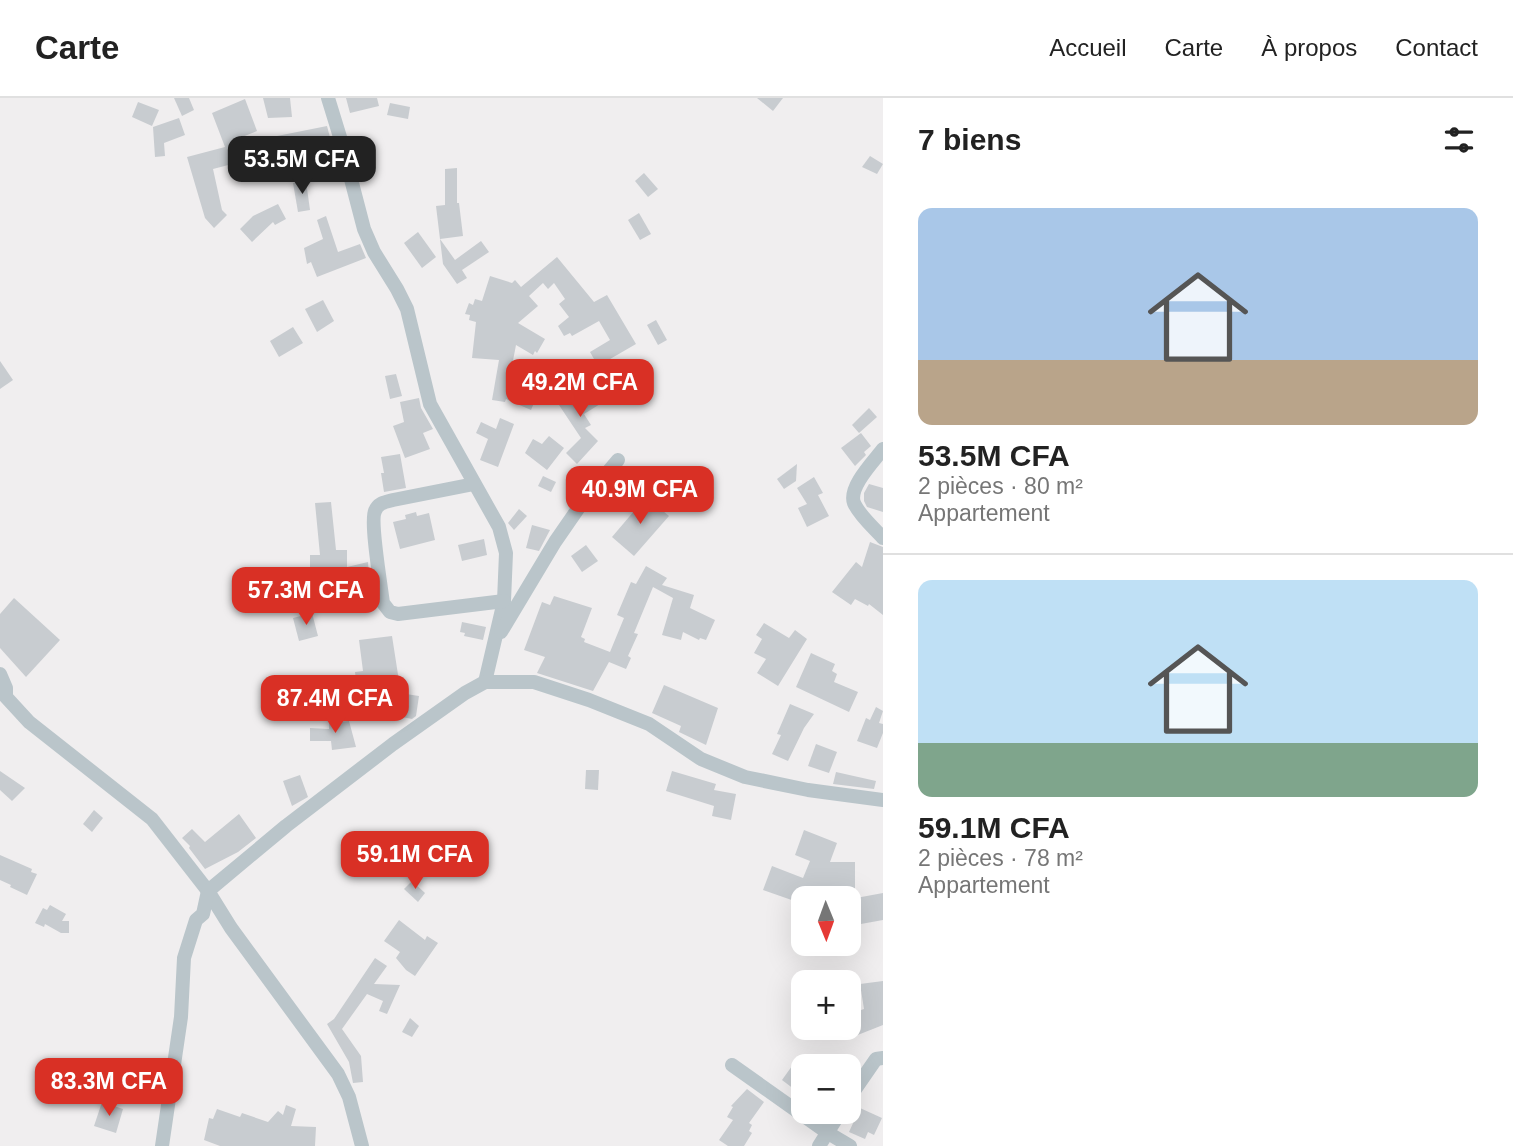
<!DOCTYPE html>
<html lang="fr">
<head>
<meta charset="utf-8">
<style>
	:root { --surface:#fff; --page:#f2f2f2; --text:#222; --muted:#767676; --line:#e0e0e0; --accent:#d93025 }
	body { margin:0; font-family:Arial,sans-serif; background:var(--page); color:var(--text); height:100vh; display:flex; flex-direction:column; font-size:26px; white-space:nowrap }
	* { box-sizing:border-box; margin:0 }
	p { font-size:23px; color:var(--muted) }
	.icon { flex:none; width:38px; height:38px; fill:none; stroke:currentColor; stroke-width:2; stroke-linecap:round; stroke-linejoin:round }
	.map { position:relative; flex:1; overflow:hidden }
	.details { display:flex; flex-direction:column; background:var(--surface); width:630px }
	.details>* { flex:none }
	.needle { width:46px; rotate:179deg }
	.tools { position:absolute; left:791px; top:788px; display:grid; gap:14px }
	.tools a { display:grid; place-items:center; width:70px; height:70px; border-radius:14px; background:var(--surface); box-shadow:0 7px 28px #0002; font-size:35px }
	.price { position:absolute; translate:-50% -60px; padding:0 16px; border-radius:14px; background:var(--accent); color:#fff; font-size:23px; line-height:46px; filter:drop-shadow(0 2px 4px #0008) }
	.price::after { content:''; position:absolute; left:50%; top:42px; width:21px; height:16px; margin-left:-10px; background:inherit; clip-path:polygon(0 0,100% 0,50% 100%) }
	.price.on { background:#222; color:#fff }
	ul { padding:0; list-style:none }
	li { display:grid; align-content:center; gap:14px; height:371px; padding:0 35px }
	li+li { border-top:2px solid var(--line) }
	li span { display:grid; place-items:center; height:217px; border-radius:14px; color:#555 }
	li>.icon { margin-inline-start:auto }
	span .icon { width:126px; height:126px; fill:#fffc; stroke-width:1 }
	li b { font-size:30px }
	h2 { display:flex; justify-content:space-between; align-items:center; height:84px; padding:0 35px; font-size:30px }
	header { display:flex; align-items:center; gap:42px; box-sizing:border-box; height:98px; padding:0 35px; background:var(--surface); border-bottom:2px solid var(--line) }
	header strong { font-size:33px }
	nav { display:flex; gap:38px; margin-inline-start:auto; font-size:24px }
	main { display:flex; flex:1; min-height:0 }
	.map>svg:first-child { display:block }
	.building { fill:#c8ccd0 }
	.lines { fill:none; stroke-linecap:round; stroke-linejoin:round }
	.street { stroke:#bac5ca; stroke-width:14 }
</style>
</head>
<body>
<header>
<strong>Carte</strong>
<nav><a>Accueil</a><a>Carte</a><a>À propos</a><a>Contact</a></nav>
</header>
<main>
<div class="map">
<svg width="883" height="1048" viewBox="0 0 883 1048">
	<rect width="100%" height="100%" fill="#f0eeef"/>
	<g class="building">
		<polygon points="174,0 189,0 194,12 182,18"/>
		<polygon points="263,0 290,0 292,19 268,20"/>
		<polygon points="346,0 377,0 379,8 350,15"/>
		<polygon points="757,0 783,0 773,13"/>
		<polygon points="245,1 257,33 237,41 243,61 239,62 240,64 213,71 222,112 227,117 214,130 205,120 187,59 225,49 212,15"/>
		<polygon points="138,4 159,12 152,28 132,19"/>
		<polygon points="390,5 410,9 408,21 387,17"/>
		<polygon points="179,20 185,37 164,45 165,58 155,59 153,29"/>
		<polygon points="327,28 332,47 286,51 287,56 277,58 272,39"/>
		<polygon points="870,58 883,66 877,76 862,69"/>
		<polygon points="457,70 457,105 459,105 463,138 440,141 455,162 481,143 489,154 462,172 467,180 457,186 443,166 436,108 445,107 445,71"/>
		<polygon points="644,75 658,91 648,99 635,83"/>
		<polygon points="306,83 310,112 298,114 293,85"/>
		<polygon points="278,106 286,121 275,127 273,124 252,144 240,131 253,118"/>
		<polygon points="639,115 651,136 640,142 628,122"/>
		<polygon points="326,118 338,154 360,146 366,160 317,179 311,164 307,166 304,150 323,141 317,122"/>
		<polygon points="418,134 436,159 422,170 404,145"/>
		<polygon points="557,159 594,204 607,197 636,246 598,268 590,254 610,242 599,223 572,238 570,235 564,238 558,228 569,219 559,206 565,201 554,185 548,191 543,185 529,198 538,208 518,225 545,241 537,255 535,253 533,257 516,247 511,273 542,286 531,312 506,301 505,304 492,302 499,262 472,260 476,224 469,222 470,217 465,216 469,205 473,207 475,201 482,203 490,178 512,185 515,182 521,189"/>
		<polygon points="323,202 334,223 317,234 305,211"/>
		<polygon points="656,222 667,242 658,247 647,227"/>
		<polygon points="293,229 303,245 279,259 270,243"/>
		<polygon points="0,263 13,282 0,291"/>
		<polygon points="396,276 402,298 390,301 385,278"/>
		<polygon points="594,287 605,303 584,316 591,327 585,330 598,343 577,366 566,355 581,340 555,301 569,292 574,300"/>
		<polygon points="419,300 421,310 433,331 423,335 430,351 405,360 393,328 404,324 400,304"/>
		<polygon points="869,310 877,319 859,335 852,327"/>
		<polygon points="500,320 514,326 498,369 480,362 488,341 476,335 481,324 496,331"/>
		<polygon points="861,335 871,348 864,354 866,357 855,368 841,350"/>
		<polygon points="549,338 564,350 547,372 525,355 533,341 542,346"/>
		<polygon points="400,356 406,390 384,394 381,375 384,375 381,359"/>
		<polygon points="797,366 796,383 784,391 777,381"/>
		<polygon points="543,378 556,384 551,394 538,388"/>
		<polygon points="814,379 823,395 818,397 829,418 807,429 798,410 807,406 797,390"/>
		<polygon points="869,386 883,390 883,414 867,409 864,403 864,395"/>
		<polygon points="646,399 669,418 634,458 612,439"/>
		<polygon points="331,404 336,452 347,452 347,469 368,464 369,477 358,480 361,512 351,513 348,482 338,485 336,475 310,475 310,457 320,457 315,405"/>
		<polygon points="519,411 527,418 514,432 508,425"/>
		<polygon points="416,414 417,418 429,415 435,442 400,451 393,424 406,421 405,417"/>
		<polygon points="532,427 550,432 539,453 526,450"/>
		<polygon points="484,441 487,457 462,463 458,447"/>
		<polygon points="870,444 883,449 883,517 869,506 868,508 855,501 851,507 832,494 856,464 862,469"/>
		<polygon points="586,447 598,463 582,474 571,458"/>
		<polygon points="646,468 667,480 662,487 694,497 690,510 715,522 706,542 700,540 699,542 683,534 681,542 662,537 673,500 653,489 634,535 638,536 628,558 631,560 626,571 609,564 593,593 537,575 545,559 524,552 542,504 550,507 554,498 592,510 581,539 585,541 584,544 610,554 624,520 617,517 631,484 636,486"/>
		<polygon points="14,500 60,542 26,579 0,550 0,516"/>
		<polygon points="312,515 318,538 299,543 293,520"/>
		<polygon points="462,524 486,529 483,542 464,538 465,535 460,534"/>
		<polygon points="764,525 789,540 795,532 807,541 778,588 757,575 766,561 754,555 762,541 756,537"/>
		<polygon points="392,538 399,583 357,590 355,574 363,573 359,542"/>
		<polygon points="811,555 835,566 832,573 837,576 834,584 858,594 849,614 796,589"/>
		<polygon points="328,584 337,595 341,594 344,603 329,607 318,593"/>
		<polygon points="664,587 718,610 706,647 679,634 681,628 652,615"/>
		<polygon points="406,596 419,598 416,618 412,621 402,619"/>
		<polygon points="790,606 814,616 804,630 788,663 772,656 781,637 777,636"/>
		<polygon points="876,609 883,613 879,625 883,626 883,635 877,650 857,643 866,620 870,622"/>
		<polygon points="349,623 356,649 332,652 331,643 310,643 310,630 329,631 329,625"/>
		<polygon points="816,646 837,654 829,675 808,668"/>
		<polygon points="586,672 599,672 598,692 585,691"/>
		<polygon points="0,673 25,690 12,703 0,692"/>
		<polygon points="672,673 716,686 714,692 736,696 731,722 712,718 714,708 666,693"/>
		<polygon points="836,674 876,683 874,691 833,686"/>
		<polygon points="300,677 308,699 292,708 283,683"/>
		<polygon points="94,712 103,720 92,734 83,726"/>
		<polygon points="239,716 256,740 238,754 205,771 189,750 190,748 182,740 192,731 205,744"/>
		<polygon points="804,732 837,745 830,764 855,764 855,800 803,800 803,806 763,792 772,768 803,780 810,763 795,757"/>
		<polygon points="0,757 32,771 31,774 37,776 27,797 10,789 11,787 0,782"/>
		<polygon points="412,783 425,795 418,804 404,791"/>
		<polygon points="883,795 883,822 861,826 856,800"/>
		<polygon points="50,807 66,816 62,823 69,823 69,835 61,835 45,826 44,829 35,825 43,810 47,812"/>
		<polygon points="399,822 425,842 427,838 438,845 415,878 406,872 396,860 400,854 384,843"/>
		<polygon points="375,860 387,868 374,886 400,887 387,916 379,913 383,903 367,896 342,931 361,958 363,984 353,985 349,964 327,926 334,921"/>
		<polygon points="883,883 883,927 845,942 841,929 849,929 849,916 864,911 860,886"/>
		<polygon points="410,920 419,928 412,939 402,934"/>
		<polygon points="797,961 803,965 803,998 782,982"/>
		<polygon points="747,991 764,1004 749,1025 752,1027 749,1033 752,1035 744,1048 728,1048 719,1042 733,1022 727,1019 733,1009 731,1008"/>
		<polygon points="102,1004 123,1011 116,1035 94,1028"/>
		<polygon points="286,1007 296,1011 291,1028 316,1029 315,1048 220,1048 204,1042 209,1020 213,1021 217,1011 240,1019 242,1015 268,1024 278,1013 283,1017"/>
		<polygon points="860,1010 882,1020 874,1037 868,1034 865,1041 849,1034"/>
	</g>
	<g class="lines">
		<g class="street">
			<polyline points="328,0 340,39 364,131 374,154 397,191 407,211 430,306 499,429 506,455 504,503 485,584"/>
			<path d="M 883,351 C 874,363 848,389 854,405 C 859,417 874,430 883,440"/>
			<path d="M 474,386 L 393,402 C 385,404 378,405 375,413 C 370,423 381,489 383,505 L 390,514 L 398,516 L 504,503"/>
			<polyline points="501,534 555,444 584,402 618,362"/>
			<polyline points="0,576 6,590 6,599 29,624 152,721 208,793 231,830 338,976 349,999 362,1048"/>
			<polyline points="732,967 828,1035 850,1048"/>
			<polyline points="849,1000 876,961 883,960"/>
			<polyline points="162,1048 181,919 184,860 196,822 203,816 208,793 286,728 393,646 465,595 485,584 534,584 589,602 649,626 701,661 745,679 808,692 883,702"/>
			<polyline points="819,1048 841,1013"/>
		</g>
	</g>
</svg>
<div class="tools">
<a><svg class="needle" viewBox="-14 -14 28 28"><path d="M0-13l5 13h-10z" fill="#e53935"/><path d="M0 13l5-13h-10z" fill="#767676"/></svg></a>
<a>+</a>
<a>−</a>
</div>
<b class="price on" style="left:302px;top:98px">53.5M CFA</b>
<b class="price" style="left:580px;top:321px">49.2M CFA</b>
<b class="price" style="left:640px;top:428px">40.9M CFA</b>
<b class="price" style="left:306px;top:529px">57.3M CFA</b>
<b class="price" style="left:335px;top:637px">87.4M CFA</b>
<b class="price" style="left:415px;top:793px">59.1M CFA</b>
<b class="price" style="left:109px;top:1020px">83.3M CFA</b>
</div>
<section class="details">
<h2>7 biens<svg class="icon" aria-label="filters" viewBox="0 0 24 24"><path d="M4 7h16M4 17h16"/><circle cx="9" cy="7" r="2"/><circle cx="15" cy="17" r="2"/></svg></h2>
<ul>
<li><span style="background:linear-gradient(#a9c7e8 70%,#b9a48a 0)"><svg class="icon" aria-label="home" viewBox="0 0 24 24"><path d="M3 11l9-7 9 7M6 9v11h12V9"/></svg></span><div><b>53.5M CFA</b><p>2 pièces · 80 m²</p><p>Appartement</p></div></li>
<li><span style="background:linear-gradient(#bfe0f5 75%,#7fa58c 0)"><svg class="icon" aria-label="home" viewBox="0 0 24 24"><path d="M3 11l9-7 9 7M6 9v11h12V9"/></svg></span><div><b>59.1M CFA</b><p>2 pièces · 78 m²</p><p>Appartement</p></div></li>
</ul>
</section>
</main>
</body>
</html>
